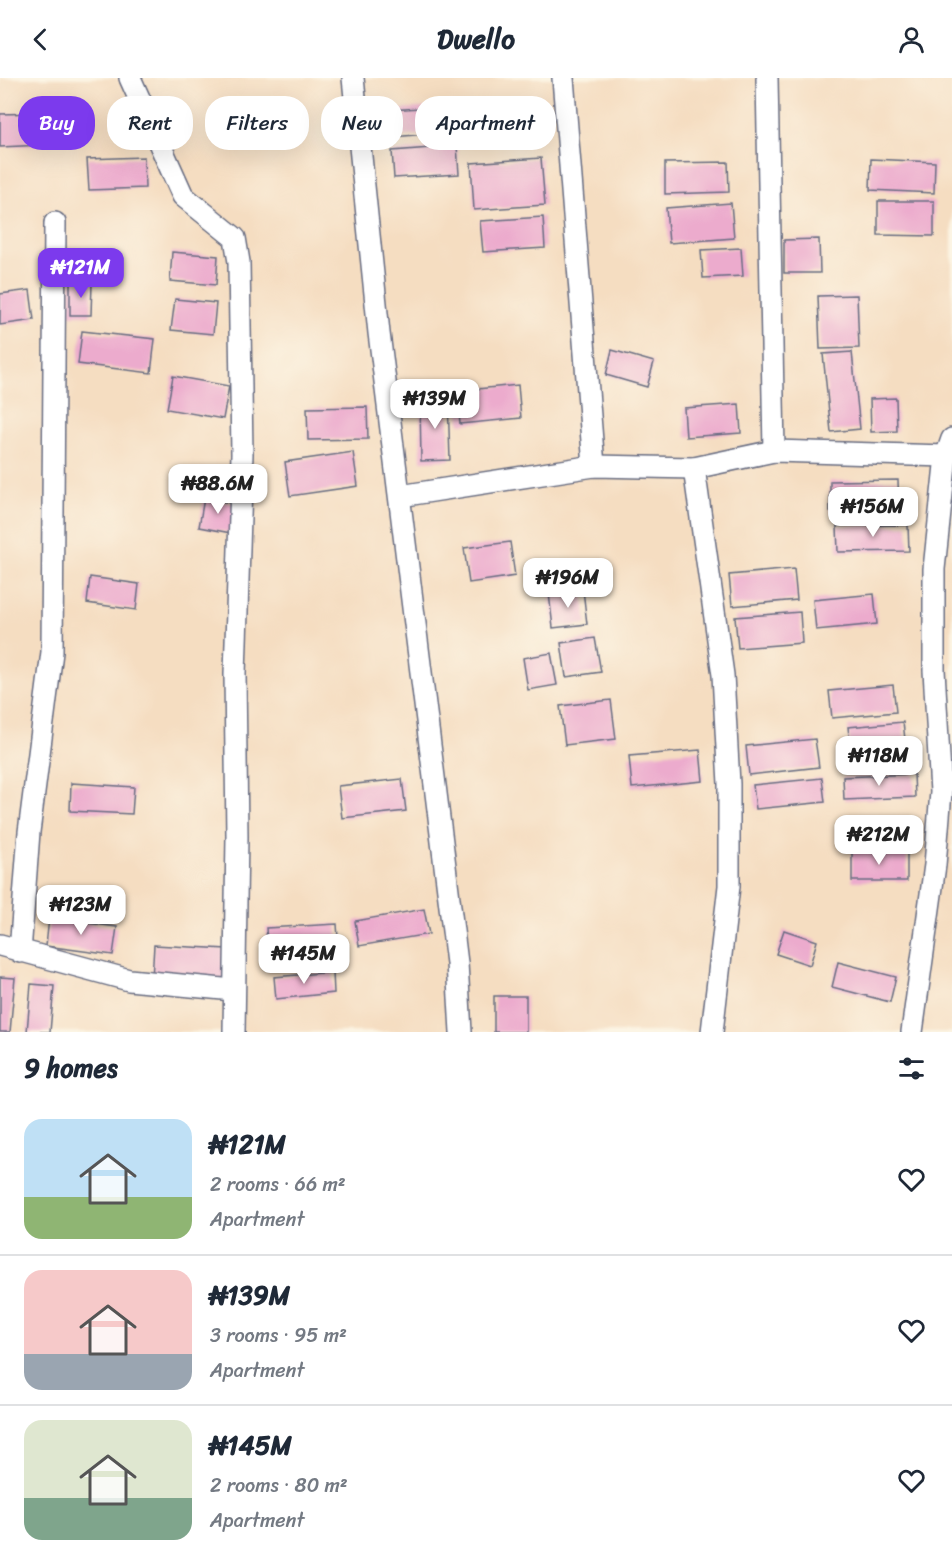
<!DOCTYPE html>
<html lang="en">
<head>
<meta charset="utf-8">
<style>
	:root { --surface:#fff; --page:#f2f2f3; --text:#1f2937; --muted:#747a83; --line:#e0e1e3; --accent:#7c3aed }
	body { margin:0; font-family:Sriracha,sans-serif; background:var(--page); color:var(--text); height:100vh; display:flex; flex-direction:column; font-size:22px; white-space:nowrap }
	* { box-sizing:border-box; margin:0 }
	p { font-size:20px; color:var(--muted) }
	.icon { flex:none; width:33px; height:33px; fill:none; stroke:currentColor; stroke-width:2; stroke-linecap:round; stroke-linejoin:round }
	.map { position:relative; height:954px; overflow:hidden }
	.drawer { display:flex; flex-direction:column; background:var(--surface); flex:1 }
	.drawer>* { flex:none }
	.banner { position:absolute; left:18px; top:18px; width:600px; height:54px; display:flex; gap:12px }
	.price { position:absolute; translate:-50% -51px; padding:0 14px; border-radius:12px; background:#fff; color:#222; font-size:20px; line-height:39px; filter:drop-shadow(0 2px 3px #0008) }
	.price::after { content:''; position:absolute; left:50%; top:36px; width:18px; height:14px; margin-left:-9px; background:inherit; clip-path:polygon(0 0,100% 0,50% 100%) }
	.price.on { background:var(--accent); color:#fff }
	ul { padding:0; list-style:none }
	li { display:flex; align-items:center; gap:18px; height:150px; padding:0 24px }
	li+li { border-top:2px solid var(--line) }
	li span { display:grid; place-items:center; flex:none; width:168px; height:120px; border-radius:18px; color:#555 }
	li>.icon { margin-inline-start:auto }
	span .icon { width:72px; height:72px; fill:#fffc; stroke-width:1 }
	li b { font-size:26px }
	h2 { display:flex; justify-content:space-between; align-items:center; height:72px; padding:0 24px; font-size:26px }
	.pill { padding:0 21px; border-radius:24px; background:var(--surface); box-shadow:0 6px 24px #0002; font-size:21px; line-height:54px }
	.pill.on { background:var(--accent); color:#fff }
	header { display:flex; justify-content:space-between; align-items:center; height:78px; padding:0 24px; background:var(--surface); font-size:27px; font-weight:800 }
	.map>svg:first-child { display:block }
	.building { fill:#ecabcd }
	.lines { fill:none; stroke-linecap:round; stroke-linejoin:round }
	.minor-casing { stroke:#676c81; stroke-width:24 }
	.minor { stroke:#fff; stroke-width:21 }
</style>
</head>
<body>
<header><svg class="icon" aria-label="back" viewBox="0 0 24 24"><path d="M15 5l-7 7 7 7"/></svg>Dwello<svg class="icon" aria-label="person" viewBox="0 0 24 24"><circle cx="12" cy="8" r="4"/><path d="M4 21q1-7 8-7t8 7"/></svg></header>
<div class="map">
<svg width="952" height="954" viewBox="0 0 952 954">
	<rect width="100%" height="100%" fill="#fcf5e5"/>
	<filter id="ink" filterUnits="userSpaceOnUse"><feTurbulence type="fractalNoise" baseFrequency=".0167" numOctaves="2"/><feDisplacementMap in="SourceGraphic" scale="12" xChannelSelector="R" yChannelSelector="G"/><feConvolveMatrix kernelMatrix="1 2 1 2 8 2 1 2 1" color-interpolation-filters="sRGB"/></filter>
	<filter id="wash" filterUnits="userSpaceOnUse"><feTurbulence type="fractalNoise" baseFrequency=".008" numOctaves="4" result="noise"/><feDisplacementMap in="SourceGraphic" scale="24" xChannelSelector="R" yChannelSelector="G"/><feGaussianBlur stdDeviation="1.35" result="paint"/><feColorMatrix in="noise" values="0 0 0 0 0 0 0 0 0 0 0 0 0 0 0 0 0 1.4 0 .05"/><feComposite in="paint" operator="in"/></filter>
	<g filter="url(#wash)">
		<rect width="100%" height="100%" fill="#f5ddc1"/>
		<g id="blocks">
			<g class="building">
				<polygon points="450,28 452,54 392,59 390,32"/>
				<polygon points="41,35 43,67 0,69 0,36"/>
				<polygon points="457,68 459,96 394,100 392,73"/>
				<polygon points="144,79 145,110 89,112 87,81"/>
				<polygon points="541,80 545,127 474,132 471,85"/>
				<polygon points="871,81 935,84 934,115 870,112"/>
				<polygon points="728,84 729,114 665,116 665,85"/>
				<polygon points="878,123 934,123 934,158 878,157"/>
				<polygon points="731,125 734,160 669,165 666,130"/>
				<polygon points="543,139 545,170 483,174 480,143"/>
				<polygon points="819,161 820,195 784,195 784,162"/>
				<polygon points="741,170 743,198 703,200 701,172"/>
				<polygon points="172,174 218,178 216,207 170,203"/>
				<polygon points="70,204 92,205 91,237 70,237"/>
				<polygon points="30,212 34,242 0,247 0,216"/>
				<polygon points="857,217 859,270 820,271 818,218"/>
				<polygon points="175,221 216,225 213,256 171,252"/>
				<polygon points="82,253 155,261 151,295 78,286"/>
				<polygon points="612,272 654,284 647,309 606,297"/>
				<polygon points="852,274 860,351 831,354 823,276"/>
				<polygon points="173,298 229,308 223,341 167,331"/>
				<polygon points="518,307 521,340 460,346 457,313"/>
				<polygon points="896,320 897,353 871,354 870,321"/>
				<polygon points="448,321 450,382 421,383 420,322"/>
				<polygon points="739,326 741,355 686,359 684,330"/>
				<polygon points="367,329 368,361 308,362 307,330"/>
				<polygon points="353,374 358,408 290,418 285,384"/>
				<polygon points="898,402 899,433 830,434 830,403"/>
				<polygon points="204,420 236,426 231,455 199,449"/>
				<polygon points="908,447 909,473 838,474 837,448"/>
				<polygon points="510,464 515,498 469,505 464,470"/>
				<polygon points="794,491 797,522 732,528 729,497"/>
				<polygon points="90,499 139,506 136,532 87,525"/>
				<polygon points="583,512 587,546 553,550 549,515"/>
				<polygon points="874,516 877,546 816,552 813,522"/>
				<polygon points="800,534 802,565 738,570 735,539"/>
				<polygon points="595,560 601,594 566,599 561,565"/>
				<polygon points="551,575 557,607 528,612 523,580"/>
				<polygon points="893,607 896,634 832,640 829,613"/>
				<polygon points="611,622 616,661 565,667 560,628"/>
				<polygon points="903,644 907,679 852,685 848,649"/>
				<polygon points="815,661 819,689 749,697 746,668"/>
				<polygon points="700,672 703,703 632,710 629,678"/>
				<polygon points="914,696 915,719 844,722 843,699"/>
				<polygon points="822,700 825,724 756,731 753,707"/>
				<polygon points="402,701 406,733 342,740 338,708"/>
				<polygon points="71,705 134,709 132,736 70,733"/>
				<rect x="852" y="773" width="55" height="30"/>
				<polygon points="424,831 429,856 359,868 355,843"/>
				<polygon points="49,840 117,849 113,877 46,868"/>
				<polygon points="337,846 339,874 268,879 266,850"/>
				<polygon points="784,852 817,863 810,887 776,876"/>
				<polygon points="154,867 227,871 225,905 152,901"/>
				<polygon points="838,884 896,899 890,924 832,909"/>
				<polygon points="333,894 334,915 276,921 274,899"/>
				<polygon points="0,899 15,900 10,954 0,954"/>
				<polygon points="31,906 54,908 50,954 27,954"/>
				<rect x="494" y="918" width="32" height="36"/>
			</g>
		</g>
	</g>
	<g filter="url(#ink)">
		<use href="#blocks" fill-opacity="0" stroke="#676c81" stroke-width="1.5"/>
		<g class="lines">
			<g class="minor-casing">
				<g id="minor">
					<polyline points="130,0 183,118 235,160 239,184 242,376 235,596 237,758 234,954"/>
					<polyline points="353,0 379,255 457,885 461,954"/>
					<polyline points="563,0 594,388"/>
					<polyline points="767,0 774,373"/>
					<polyline points="694,390 723,597 729,706 729,808 712,954"/>
					<polyline points="400,418 594,388 694,390 774,373 946,378"/>
					<polyline points="0,867 129,902 233,912"/>
					<polyline points="20,874 29,754 52,574 55,145"/>
					<polyline points="912,954 935,787 941,714 934,592 934,491 946,378 952,361"/>
				</g>
			</g>
			<use href="#minor" class="minor"/>
		</g>
	</g>
</svg>
<b class="price on" style="left:81px;top:221px">₦121M</b>
<b class="price" style="left:435px;top:352px">₦139M</b>
<b class="price" style="left:218px;top:437px">₦88.6M</b>
<b class="price" style="left:873px;top:460px">₦156M</b>
<b class="price" style="left:568px;top:531px">₦196M</b>
<b class="price" style="left:879px;top:709px">₦118M</b>
<b class="price" style="left:879px;top:788px">₦212M</b>
<b class="price" style="left:81px;top:858px">₦123M</b>
<b class="price" style="left:304px;top:907px">₦145M</b>
<div class="banner">
<a class="pill on">Buy</a>
<a class="pill">Rent</a>
<a class="pill">Filters</a>
<a class="pill">New</a>
<a class="pill">Apartment</a>
</div>
</div>
<section class="drawer">
<h2>9 homes<svg class="icon" aria-label="filters" viewBox="0 0 24 24"><path d="M4 7h16M4 17h16"/><circle cx="9" cy="7" r="2"/><circle cx="15" cy="17" r="2"/></svg></h2>
<ul>
<li><span style="background:linear-gradient(#bfe0f5 65%,#8fb573 0)"><svg class="icon" aria-label="home" viewBox="0 0 24 24"><path d="M3 11l9-7 9 7M6 9v11h12V9"/></svg></span><div><b>₦121M</b><p>2 rooms · 66 m²</p><p>Apartment</p></div><svg class="icon" aria-label="heart" viewBox="0 0 24 24"><path d="M12 20l-8-8c-3-5 5-10 8-4 3-6 11-1 8 4z"/></svg></li>
<li><span style="background:linear-gradient(#f6c9c9 70%,#9aa5b1 0)"><svg class="icon" aria-label="home" viewBox="0 0 24 24"><path d="M3 11l9-7 9 7M6 9v11h12V9"/></svg></span><div><b>₦139M</b><p>3 rooms · 95 m²</p><p>Apartment</p></div><svg class="icon" aria-label="heart" viewBox="0 0 24 24"><path d="M12 20l-8-8c-3-5 5-10 8-4 3-6 11-1 8 4z"/></svg></li>
<li><span style="background:linear-gradient(#dfe7d0 65%,#7fa58c 0)"><svg class="icon" aria-label="home" viewBox="0 0 24 24"><path d="M3 11l9-7 9 7M6 9v11h12V9"/></svg></span><div><b>₦145M</b><p>2 rooms · 80 m²</p><p>Apartment</p></div><svg class="icon" aria-label="heart" viewBox="0 0 24 24"><path d="M12 20l-8-8c-3-5 5-10 8-4 3-6 11-1 8 4z"/></svg></li>
</ul>
</section>
</body>
</html>
